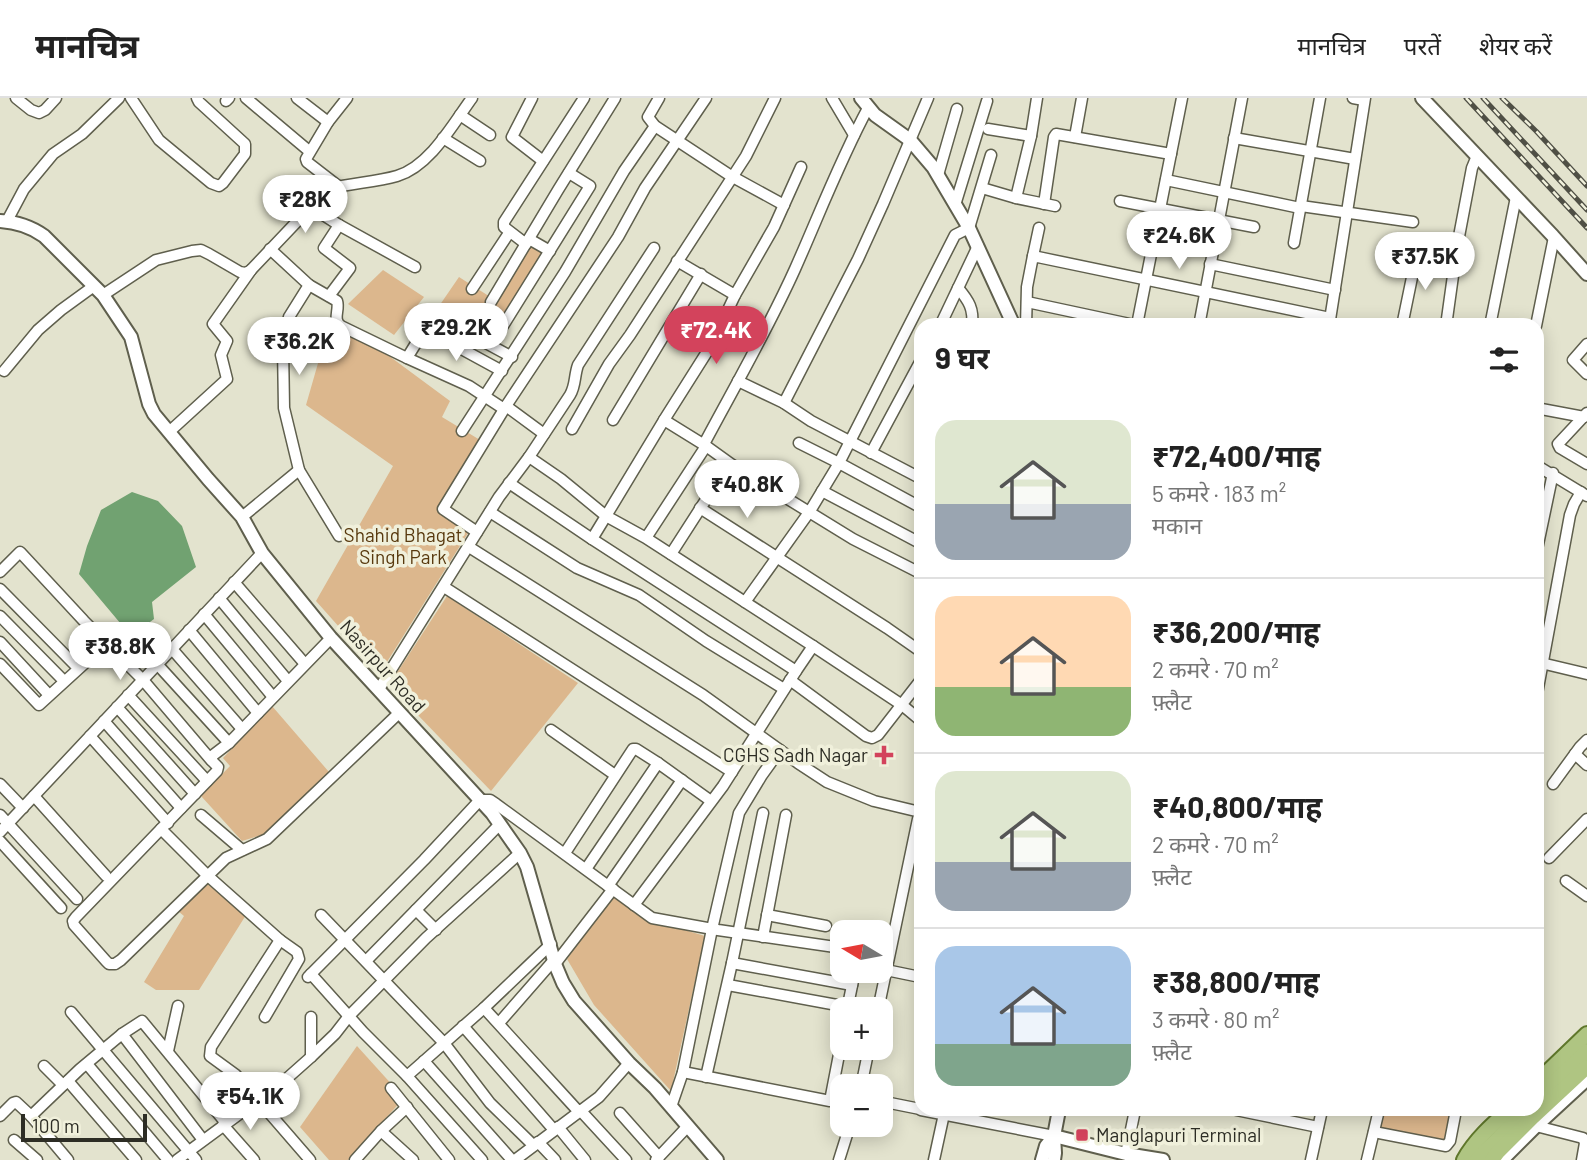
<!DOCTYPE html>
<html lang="hi">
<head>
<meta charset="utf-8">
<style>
	:root { --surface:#fff; --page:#f2f2f2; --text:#222; --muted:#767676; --line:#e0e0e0; --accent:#d3435c }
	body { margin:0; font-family:Barlow,"Noto Sans Devanagari",sans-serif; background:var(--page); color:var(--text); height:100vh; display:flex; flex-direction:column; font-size:26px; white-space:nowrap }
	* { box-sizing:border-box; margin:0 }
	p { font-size:23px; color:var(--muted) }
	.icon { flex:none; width:38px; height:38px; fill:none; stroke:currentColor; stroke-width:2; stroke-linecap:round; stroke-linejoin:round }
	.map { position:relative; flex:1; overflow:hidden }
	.details { position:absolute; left:914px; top:220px; width:630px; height:798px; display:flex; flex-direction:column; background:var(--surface); border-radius:21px; box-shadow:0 4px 18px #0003 }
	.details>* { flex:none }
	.needle { width:46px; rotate:280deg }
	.buttons { position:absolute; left:830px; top:822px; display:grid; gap:14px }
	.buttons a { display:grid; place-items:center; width:63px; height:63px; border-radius:14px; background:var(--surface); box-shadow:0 4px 18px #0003; font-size:35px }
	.scale { position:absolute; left:21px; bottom:18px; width:126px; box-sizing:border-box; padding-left:7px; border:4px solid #2d2d25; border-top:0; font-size:19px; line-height:24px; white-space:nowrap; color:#2d2d25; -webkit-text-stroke:5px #f0f0db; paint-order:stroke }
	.price { position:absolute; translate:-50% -60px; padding:0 16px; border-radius:24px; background:#fff; color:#222; font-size:23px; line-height:46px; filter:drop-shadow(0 2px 4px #0008) }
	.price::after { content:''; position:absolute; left:50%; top:42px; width:21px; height:16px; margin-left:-10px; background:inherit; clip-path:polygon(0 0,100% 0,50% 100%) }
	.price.active { background:var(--accent); color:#fff }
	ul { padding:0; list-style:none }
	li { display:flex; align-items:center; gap:21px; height:175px; padding:0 21px }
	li+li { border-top:2px solid var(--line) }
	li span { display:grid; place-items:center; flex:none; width:196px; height:140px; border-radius:21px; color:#555 }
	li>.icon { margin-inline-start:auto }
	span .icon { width:84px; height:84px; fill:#fffc; stroke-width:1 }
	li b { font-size:30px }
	h2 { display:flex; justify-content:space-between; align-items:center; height:84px; padding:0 21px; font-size:30px }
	header { display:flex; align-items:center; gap:42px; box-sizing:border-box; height:98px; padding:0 35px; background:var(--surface); border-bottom:2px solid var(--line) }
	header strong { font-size:33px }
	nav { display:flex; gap:38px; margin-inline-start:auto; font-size:24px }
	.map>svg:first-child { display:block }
	.green { fill:#dcb78d }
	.water { fill:#71a271 }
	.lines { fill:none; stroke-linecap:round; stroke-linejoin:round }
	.minor-casing { stroke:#5f5f4d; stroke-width:13 }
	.tertiary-casing { stroke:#5f5f4d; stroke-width:16 }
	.primary-casing { stroke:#5f772b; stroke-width:18 }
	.minor { stroke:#fff; stroke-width:10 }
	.tertiary { stroke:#fff; stroke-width:12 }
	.primary { stroke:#afc582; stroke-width:14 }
	.rail-casing { stroke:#4f4f45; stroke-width:5 }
	.rail { stroke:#f0f0db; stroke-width:2.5; stroke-dasharray:8; stroke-linecap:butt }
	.poi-dot { fill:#d3435c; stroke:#f0f0db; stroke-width:2.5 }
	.labels { text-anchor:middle; stroke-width:7; stroke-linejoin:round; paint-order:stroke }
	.park-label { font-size:19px; fill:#58390e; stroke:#f0f0db }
	.street-label { font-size:19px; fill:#2d2d25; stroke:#f0f0db }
	.poi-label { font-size:19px; fill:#2d2d25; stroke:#f0f0db; text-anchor:end }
</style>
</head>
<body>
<header>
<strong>मानचित्र</strong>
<nav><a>मानचित्र</a><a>परतें</a><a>शेयर करें</a></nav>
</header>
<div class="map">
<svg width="1587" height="1062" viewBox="0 0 1587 1062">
	<rect width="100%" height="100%" fill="#e3e3ce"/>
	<g class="green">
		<polygon points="529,143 549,154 487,245 435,214 459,179 495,202"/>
		<polygon points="383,172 424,199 394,237 348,206"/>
		<polygon points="329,227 381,252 450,303 442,319 480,342 438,410 470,432 380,575 316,503 393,368 306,307"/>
		<polygon points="447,498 578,585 491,693 389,587"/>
		<polygon points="272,608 329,674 265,736 242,743 201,698 230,668 223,660"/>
		<polygon points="206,785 246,817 199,892 156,892 144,884 184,818 178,813"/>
		<polygon points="613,796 651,822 705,838 671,993 594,907 567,861"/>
		<polygon points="357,948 404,1000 348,1062 329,1062 300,1029"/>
		<polygon points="1382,1012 1451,1012 1445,1046 1377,1032"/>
	</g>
	<polygon class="water" points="132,394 158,403 182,428 196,469 152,504 154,521 131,538 79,476 87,448 101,412"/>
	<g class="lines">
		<g class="minor-casing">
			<g id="minor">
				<polyline points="16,0 31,12 39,15 45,12 56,0"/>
				<polyline points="131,0 159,42 211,85 219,88 223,85 245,56 245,46 199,4 197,0"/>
				<polyline points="246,0 309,53"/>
				<polyline points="297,0 328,24"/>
				<polyline points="532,0 512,39 543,63"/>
				<polyline points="659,0 648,19 655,28 731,78 784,107"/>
				<polyline points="832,0 854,37"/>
				<polyline points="1353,0 1364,2"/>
				<polyline points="226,3 229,0"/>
				<polyline points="460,17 490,37"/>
				<polyline points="988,31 1031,38"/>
				<polyline points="1075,39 1082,0"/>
				<polyline points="443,40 480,63"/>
				<polyline points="1234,40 1355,61"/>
				<polyline points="938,77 957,11"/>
				<polyline points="1166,82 1300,110"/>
				<polyline points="338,88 307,64 306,61 328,24 347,0"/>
				<polyline points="982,90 1016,100 1055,108"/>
				<polyline points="1016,100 1031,38 1037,0"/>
				<polyline points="1120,103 1254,129"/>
				<polyline points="1044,106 1054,39 1056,36 1171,56"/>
				<polyline points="955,107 987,3"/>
				<polyline points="1301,108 1413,124"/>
				<polyline points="311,109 339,127 415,169"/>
				<polyline points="7,123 24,91 53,56 82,36 119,0"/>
				<polyline points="529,141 550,153"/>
				<polyline points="1294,145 1320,0"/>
				<polyline points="526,146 504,129 504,124 584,0"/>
				<polyline points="270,151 309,187 289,219 285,233 283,249 284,310 299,372 339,438"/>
				<polyline points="1033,158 1039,130"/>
				<polyline points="677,163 735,197 774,129 801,69"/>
				<polyline points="1210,166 1335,192"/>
				<path d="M 309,187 L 337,203 C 340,212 332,221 341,228 L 407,260"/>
				<path d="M 958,190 C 969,203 974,211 972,228"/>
				<polyline points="472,191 509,135"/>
				<path d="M 103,197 L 156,162 L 192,153 L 201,152 L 209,156 L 240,174 L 245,175 L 250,173 L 326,93 L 332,90 C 353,85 376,84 397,78 C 430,68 453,26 472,0"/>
				<polyline points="329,198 350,170 324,150 339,127"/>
				<polyline points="491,204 558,92 615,0"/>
				<polyline points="1027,204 1139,228"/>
				<polyline points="1137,227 1182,0"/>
				<polyline points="940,228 978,148"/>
				<polyline points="1026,228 1027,189 1033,158 1330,220"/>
				<polyline points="1199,228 1242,0"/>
				<polyline points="1329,228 1365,0"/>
				<polyline points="1402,228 1417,155"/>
				<polyline points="1446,228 1457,149 1472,70 1477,58"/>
				<polyline points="1490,228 1516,99"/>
				<polyline points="1536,228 1554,139"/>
				<polyline points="425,231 502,273"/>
				<polyline points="1587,246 1573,262 1587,276"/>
				<polyline points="491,247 590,88 569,75"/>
				<polyline points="4,273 38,232 61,212 94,188"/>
				<polyline points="738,283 784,305 811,323 920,380"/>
				<polyline points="784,305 858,161 883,106 928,0"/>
				<polyline points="506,308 544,336"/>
				<polyline points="1536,310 1584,319"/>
				<polyline points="504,311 469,288 407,260 431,221 436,218 512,259"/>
				<polyline points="1587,315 1558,346 1560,350 1587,366"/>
				<polyline points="613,322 701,176"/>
				<polyline points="664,322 712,246 735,197"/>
				<polyline points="572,331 609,266 630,237 746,58 775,0"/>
				<polyline points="462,333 565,174 624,73 655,28"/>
				<polyline points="169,334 227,281 221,257 227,243 213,226 251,172"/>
				<path d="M 704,346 C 735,288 768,231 795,171 C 819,117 840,62 868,10"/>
				<polyline points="706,348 731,366 853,441 920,475"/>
				<polyline points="871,355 920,264"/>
				<polyline points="529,359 561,381 606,418 592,441 796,573"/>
				<polyline points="1536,367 1587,398"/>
				<polyline points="509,385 592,441"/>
				<polyline points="822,393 920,445"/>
				<polyline points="920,409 839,365 955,137 969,130 991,57"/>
				<polyline points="700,410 887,530 920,553"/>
				<polyline points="490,414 577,470 639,497 706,543 784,591"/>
				<polyline points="242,419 299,372"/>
				<polyline points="477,434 443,411 506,308 618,139 645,90 706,0"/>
				<polyline points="469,449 703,597 798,665 827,684 874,703 920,714"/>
				<polyline points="671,456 716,386"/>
				<polyline points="1536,456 1553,375"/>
				<polyline points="0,474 20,454 84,523 143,582 211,662"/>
				<polyline points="234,484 305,566"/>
				<polyline points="444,489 732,674"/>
				<polyline points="0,491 78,570"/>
				<polyline points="219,500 288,583"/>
				<polyline points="745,504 810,413 839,365 799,345"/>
				<polyline points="204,516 273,599"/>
				<polyline points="0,518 64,583"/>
				<polyline points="189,532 258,615"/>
				<polyline points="331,540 229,645 212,658 212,663 218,669 217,673 76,819 73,823 74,827 106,863 109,866 115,866 121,862 226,760 267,741 399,615"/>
				<polyline points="0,544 49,597"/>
				<polyline points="813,548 902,607 920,622"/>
				<polyline points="172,551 242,631"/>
				<polyline points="1537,564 1587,576"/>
				<polyline points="0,566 39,607 107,545"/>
				<polyline points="157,566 229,645"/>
				<polyline points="790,582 866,638 872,640 878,637 920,583"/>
				<path d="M 379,591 L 499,399 L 529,359 L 570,297 C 576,287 574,278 578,267 L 654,150"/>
				<polyline points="128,597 207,683"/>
				<polyline points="1536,601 1570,417 1574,406 1581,394"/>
				<polyline points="117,609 195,696"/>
				<polyline points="104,623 181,710"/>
				<polyline points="551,632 615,677"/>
				<polyline points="90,638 168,725"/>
				<polyline points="1575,656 1587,667"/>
				<polyline points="0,686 23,710"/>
				<polyline points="1553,686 1580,649 1587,642"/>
				<polyline points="34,698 106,778"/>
				<polyline points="763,715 732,865 852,887"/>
				<polyline points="0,717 77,801"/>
				<polyline points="201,717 242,752"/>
				<polyline points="161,731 208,778 280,842 211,949 210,958 236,977"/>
				<polyline points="0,734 262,455"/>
				<polyline points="0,743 61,810"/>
				<polyline points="565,755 633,651 636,651 658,665"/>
				<polyline points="1549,760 1587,721"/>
				<polyline points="586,771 658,665 711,703"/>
				<polyline points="1566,783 1587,798"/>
				<polyline points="608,788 682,682"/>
				<polyline points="634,807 723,688 796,573 813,548 649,442 646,440 606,418 664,322 706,348 646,440"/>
				<polyline points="416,812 436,832"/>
				<polyline points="321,817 444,945 490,1005 533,1047"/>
				<polyline points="767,817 826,828"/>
				<polyline points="763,839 786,717"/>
				<polyline points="551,846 484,910 579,1014"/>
				<polyline points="366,863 500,726"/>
				<polyline points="555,866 613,791"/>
				<polyline points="886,872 920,879"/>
				<polyline points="311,876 363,934 407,978 484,910"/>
				<polyline points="308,879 424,762 480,702 490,702 496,706 652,820 718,832 842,850"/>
				<polyline points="728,887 848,909"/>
				<polyline points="847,912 855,873"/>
				<polyline points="878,912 918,721 920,715"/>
				<polyline points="71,914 196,1062"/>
				<polyline points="265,919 299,861 297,854 280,842"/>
				<polyline points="311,919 311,959"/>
				<polyline points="499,925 554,862"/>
				<polyline points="463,928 554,1032"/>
				<polyline points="122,936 203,1042"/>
				<polyline points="168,953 178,908"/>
				<polyline points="424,963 512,1062"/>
				<polyline points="87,966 168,1062"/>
				<polyline points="44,968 63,987"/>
				<polyline points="683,974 830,1003 842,941"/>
				<polyline points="407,978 482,1062"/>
				<polyline points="706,979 732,865"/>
				<polyline points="68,983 136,1062"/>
				<polyline points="861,989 869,950"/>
				<polyline points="391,990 449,1062"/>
				<polyline points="258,1002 310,1062"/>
				<polyline points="880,1003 920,1011"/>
				<polyline points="671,1009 683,974 712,831 739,715 762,677 780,652"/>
				<polyline points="580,1012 626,1062"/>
				<polyline points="921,1012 1054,1038"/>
				<polyline points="1236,1012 1318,1029"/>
				<polyline points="620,1015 659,1059"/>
				<polyline points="0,1018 13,1005 16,1004 31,1018"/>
				<polyline points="223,1027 254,1062"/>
				<polyline points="1536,1028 1583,1040 1585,1045 1582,1062"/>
				<polyline points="558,1029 585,1062"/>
				<polyline points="381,1033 413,1062"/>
				<polyline points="1374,1034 1446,1048 1450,1043 1456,1012"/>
				<polyline points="14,1042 37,1062"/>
				<polyline points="538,1044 555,1062"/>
				<polyline points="1126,1056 1135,1012"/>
				<polyline points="68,1062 31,1018 80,971 122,936 142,923 226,1025"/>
				<polyline points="177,1062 284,983 311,959 335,936 349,918 426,840 520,755"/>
				<polyline points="355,1062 381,1033 407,1009"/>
				<polyline points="515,1062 599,999 629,965"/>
				<polyline points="656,1062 688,1028"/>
				<polyline points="839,1062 850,1027"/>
				<polyline points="934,1062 944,1016"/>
				<polyline points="1311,1062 1322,1012"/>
				<polyline points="1367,1062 1379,1012"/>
			</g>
		</g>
		<g class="tertiary-casing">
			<g id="tertiary">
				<polyline points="861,0 875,17 910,42 933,69 969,130 1014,228"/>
				<polyline points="1422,0 1553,138 1587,176"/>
				<path d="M 0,123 C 17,124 30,128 44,138 L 103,197 L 131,239 L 149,306 L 154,316 L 208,381 L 242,419 L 262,455 L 331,540 L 492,715 L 520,755 L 527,769 L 555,866 L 563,885 L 574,903 L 629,965 L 655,990 L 717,1062"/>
				<polyline points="1054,1038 1126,1056 1163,1062"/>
				<polyline points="1042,1062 1046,1048 1054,1038"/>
				<polyline points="1054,1062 1055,1055 1054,1038 1059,1012"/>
				<polyline points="1502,1062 1536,1028 1587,981"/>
			</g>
		</g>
		<g class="primary-casing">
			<g id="primary">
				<polyline points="1536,985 1587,936"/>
				<polyline points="1536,1001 1587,953"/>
				<path d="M 1464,1062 C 1475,1042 1492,1027 1509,1012"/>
				<polyline points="1477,1062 1526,1012"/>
				<polyline points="1492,1062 1498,1054 1533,1019 1587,969"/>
			</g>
		</g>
		<use href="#minor" class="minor"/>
		<use href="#tertiary" class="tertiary"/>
		<use href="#primary" class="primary"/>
		<g class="rail-casing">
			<g id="rail">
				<polyline points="1466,0 1587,130"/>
				<polyline points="1483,0 1587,112"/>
				<polyline points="1502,0 1536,33 1587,88"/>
			</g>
		</g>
		<use href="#rail" class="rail"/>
	</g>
	<g class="poi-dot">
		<path d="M880.5 646.5h7v7h7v7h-7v7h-7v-7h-7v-7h7z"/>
		<rect x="1075" y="1030" width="14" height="14" rx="3.5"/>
	</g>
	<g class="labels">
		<g class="park-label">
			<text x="403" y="444">Shahid Bhagat<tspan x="403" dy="22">Singh Park</tspan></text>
		</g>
		<g class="street-label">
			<text transform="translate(383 568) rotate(48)" y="7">Nasirpur Road</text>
		</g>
		<g class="poi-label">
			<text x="868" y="664">CGHS Sadh Nagar</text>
			<text x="1096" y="1044" text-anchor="start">Manglapuri Terminal</text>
		</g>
	</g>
</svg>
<div class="buttons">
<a><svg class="needle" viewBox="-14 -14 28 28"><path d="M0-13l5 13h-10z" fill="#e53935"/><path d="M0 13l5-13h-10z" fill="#767676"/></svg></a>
<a>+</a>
<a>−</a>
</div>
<div class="scale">100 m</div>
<b class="price" style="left:305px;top:137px">₹28K</b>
<b class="price" style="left:1179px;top:173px">₹24.6K</b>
<b class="price" style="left:1425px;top:194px">₹37.5K</b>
<b class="price" style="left:456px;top:265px">₹29.2K</b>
<b class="price active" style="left:716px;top:268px">₹72.4K</b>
<b class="price" style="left:299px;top:279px">₹36.2K</b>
<b class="price" style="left:747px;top:422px">₹40.8K</b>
<b class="price" style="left:120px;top:584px">₹38.8K</b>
<b class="price" style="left:250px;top:1034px">₹54.1K</b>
<section class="details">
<h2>9 घर<svg class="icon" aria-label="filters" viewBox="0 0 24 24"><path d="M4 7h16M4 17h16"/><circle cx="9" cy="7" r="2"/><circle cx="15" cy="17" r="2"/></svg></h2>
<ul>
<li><span style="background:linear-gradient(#dfe7d0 60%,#9aa5b1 0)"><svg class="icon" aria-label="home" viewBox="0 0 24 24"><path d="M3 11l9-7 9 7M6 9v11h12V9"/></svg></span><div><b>₹72,400/माह</b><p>5 कमरे · 183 m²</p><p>मकान</p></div></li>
<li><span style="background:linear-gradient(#ffd9b3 65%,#8fb573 0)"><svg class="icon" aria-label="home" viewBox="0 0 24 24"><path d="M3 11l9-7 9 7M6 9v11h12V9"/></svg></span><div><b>₹36,200/माह</b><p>2 कमरे · 70 m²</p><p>फ़्लैट</p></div></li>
<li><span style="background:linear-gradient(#dfe7d0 65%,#9aa5b1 0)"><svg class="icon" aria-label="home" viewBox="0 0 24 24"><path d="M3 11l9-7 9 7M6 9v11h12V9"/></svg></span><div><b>₹40,800/माह</b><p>2 कमरे · 70 m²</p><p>फ़्लैट</p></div></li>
<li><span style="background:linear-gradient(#a9c7e8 70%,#7fa58c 0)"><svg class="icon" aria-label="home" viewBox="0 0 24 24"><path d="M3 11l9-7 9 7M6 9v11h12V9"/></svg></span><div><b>₹38,800/माह</b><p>3 कमरे · 80 m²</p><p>फ़्लैट</p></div></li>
</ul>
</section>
</div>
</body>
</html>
